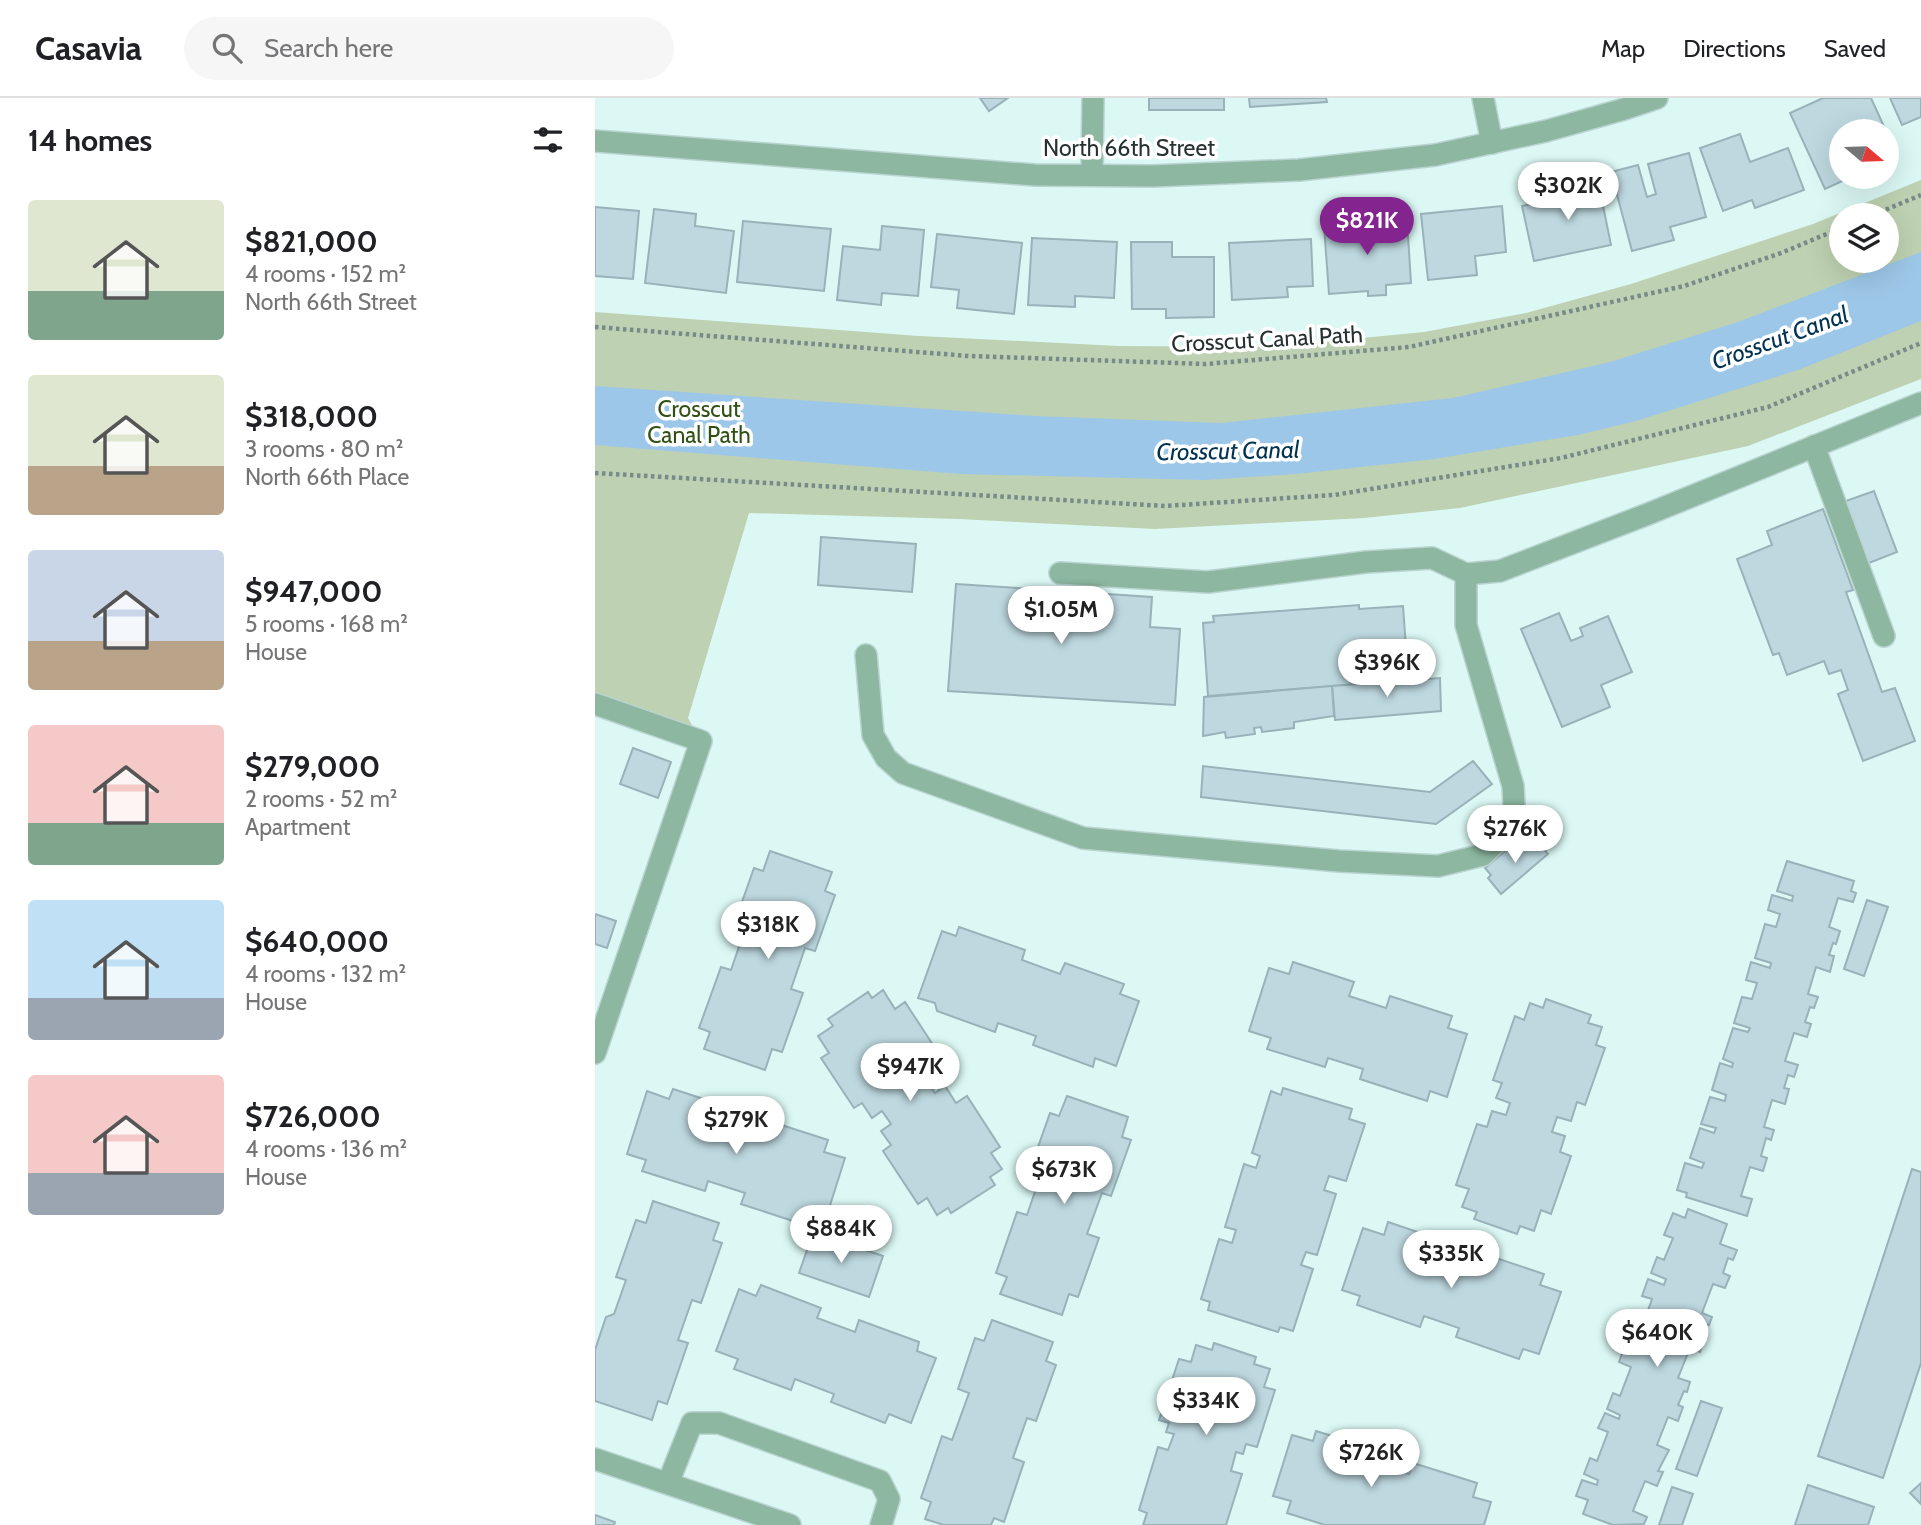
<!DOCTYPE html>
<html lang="en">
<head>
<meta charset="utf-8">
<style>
	:root { --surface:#fff; --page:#f6f6f6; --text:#202124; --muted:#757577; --line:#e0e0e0; --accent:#84248f }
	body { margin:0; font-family:Cabin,sans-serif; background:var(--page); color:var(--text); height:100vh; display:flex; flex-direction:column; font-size:26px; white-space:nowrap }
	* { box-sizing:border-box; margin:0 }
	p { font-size:23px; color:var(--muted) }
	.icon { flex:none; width:38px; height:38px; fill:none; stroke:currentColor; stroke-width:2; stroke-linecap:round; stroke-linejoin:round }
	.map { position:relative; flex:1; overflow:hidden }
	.sheet { display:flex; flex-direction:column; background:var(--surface); width:595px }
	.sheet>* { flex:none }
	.needle { width:46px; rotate:109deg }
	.buttons { position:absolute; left:1234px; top:21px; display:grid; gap:14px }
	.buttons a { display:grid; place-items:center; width:70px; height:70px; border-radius:50%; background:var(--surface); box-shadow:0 7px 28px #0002; font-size:35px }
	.price { position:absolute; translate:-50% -60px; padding:0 16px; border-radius:24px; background:#fff; color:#222; font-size:23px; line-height:46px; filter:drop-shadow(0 2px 4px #0008) }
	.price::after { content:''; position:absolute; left:50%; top:42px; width:21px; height:16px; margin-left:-10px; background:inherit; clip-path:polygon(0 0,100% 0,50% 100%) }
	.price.active { background:var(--accent); color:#fff }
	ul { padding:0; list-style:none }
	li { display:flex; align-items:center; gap:21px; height:175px; padding:0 28px }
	li span { display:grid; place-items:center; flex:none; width:196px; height:140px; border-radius:7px; color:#555 }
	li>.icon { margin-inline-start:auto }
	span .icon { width:84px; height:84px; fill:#fffc; stroke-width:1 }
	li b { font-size:30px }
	h2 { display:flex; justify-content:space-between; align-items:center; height:84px; padding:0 28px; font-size:30px }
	header { display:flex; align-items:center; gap:42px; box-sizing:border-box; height:98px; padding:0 35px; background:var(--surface); border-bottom:2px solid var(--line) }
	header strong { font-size:33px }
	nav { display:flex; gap:38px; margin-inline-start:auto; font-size:24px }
	.search { width:490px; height:63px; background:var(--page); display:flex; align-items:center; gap:18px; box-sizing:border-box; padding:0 24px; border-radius:38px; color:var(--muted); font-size:26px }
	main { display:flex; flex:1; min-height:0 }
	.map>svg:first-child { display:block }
	.green { fill:#bed1b2; fill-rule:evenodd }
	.water { fill:#9dc7e8 }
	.building { fill:#bdd8df; stroke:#97b2b9; stroke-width:2 }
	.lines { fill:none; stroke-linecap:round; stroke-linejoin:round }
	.minor-casing { stroke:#bad4d1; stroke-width:24 }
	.path { stroke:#788b89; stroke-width:4.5; stroke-dasharray:3.5 3.5; stroke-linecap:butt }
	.minor { stroke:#8db7a0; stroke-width:21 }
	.labels { text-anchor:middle; stroke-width:7; stroke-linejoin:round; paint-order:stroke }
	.street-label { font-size:23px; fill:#263130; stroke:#fff }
	.park-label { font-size:23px; fill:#315014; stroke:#fff }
	.water-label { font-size:24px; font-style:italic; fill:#003251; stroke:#fff }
</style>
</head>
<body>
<header>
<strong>Casavia</strong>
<div class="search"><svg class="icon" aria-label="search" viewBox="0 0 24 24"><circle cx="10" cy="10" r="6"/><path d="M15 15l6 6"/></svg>Search here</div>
<nav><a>Map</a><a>Directions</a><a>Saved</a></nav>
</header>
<main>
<section class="sheet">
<h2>14 homes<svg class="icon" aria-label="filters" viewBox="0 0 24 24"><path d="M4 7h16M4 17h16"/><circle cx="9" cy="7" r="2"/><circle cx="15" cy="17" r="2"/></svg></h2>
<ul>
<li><span style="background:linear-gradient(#dfe7d0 65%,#7fa58c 0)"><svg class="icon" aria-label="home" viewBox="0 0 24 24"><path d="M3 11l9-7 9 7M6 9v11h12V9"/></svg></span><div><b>$821,000</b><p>4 rooms · 152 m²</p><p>North 66th Street</p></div></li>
<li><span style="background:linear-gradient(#dfe7d0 65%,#b9a48a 0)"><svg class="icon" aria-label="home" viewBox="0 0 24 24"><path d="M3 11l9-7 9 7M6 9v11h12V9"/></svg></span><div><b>$318,000</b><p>3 rooms · 80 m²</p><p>North 66th Place</p></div></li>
<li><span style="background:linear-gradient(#c9d6e8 65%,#b9a48a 0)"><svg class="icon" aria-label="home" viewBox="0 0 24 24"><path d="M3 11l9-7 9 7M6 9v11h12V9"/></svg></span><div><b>$947,000</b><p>5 rooms · 168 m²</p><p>House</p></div></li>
<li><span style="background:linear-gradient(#f6c9c9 70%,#7fa58c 0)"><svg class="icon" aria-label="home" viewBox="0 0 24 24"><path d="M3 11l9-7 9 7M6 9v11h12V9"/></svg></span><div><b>$279,000</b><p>2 rooms · 52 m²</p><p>Apartment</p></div></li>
<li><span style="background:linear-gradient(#bfe0f5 70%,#9aa5b1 0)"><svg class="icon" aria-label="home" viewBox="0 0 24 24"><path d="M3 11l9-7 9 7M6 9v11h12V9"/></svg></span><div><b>$640,000</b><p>4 rooms · 132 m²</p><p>House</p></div></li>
<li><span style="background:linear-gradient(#f6c9c9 70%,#9aa5b1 0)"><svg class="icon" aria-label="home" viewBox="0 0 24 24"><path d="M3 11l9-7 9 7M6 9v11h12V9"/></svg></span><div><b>$726,000</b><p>4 rooms · 136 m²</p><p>House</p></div></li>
</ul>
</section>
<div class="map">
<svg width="1326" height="1427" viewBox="0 0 1326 1427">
	<rect width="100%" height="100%" fill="#dbf8f4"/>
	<path class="green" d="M 1326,82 L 1326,281 L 1153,348 L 865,410 L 769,420 L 560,431 L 364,421 L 154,415 L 93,620 L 106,643 L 0,606 L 0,214 L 324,238 L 523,248 L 674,249 L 829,234 L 931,215 L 1036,186 L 1218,126 ZM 1246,117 L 1292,117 L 1292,163 L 1246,163 Z"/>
	<polygon class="water" points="1326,154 1326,223 1203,272 1041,323 983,337 840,361 701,376 610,382 366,376 0,347 0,288 440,318 626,325 858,300 1015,264 1143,224"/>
	<g class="building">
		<polygon points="385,0 413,0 394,13"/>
		<rect x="554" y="0" width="75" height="12"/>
		<polygon points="654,0 731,0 732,4 655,9"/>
		<polygon points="1228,0 1276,0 1291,33 1246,33 1246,79 1256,79 1230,91 1195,15"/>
		<polygon points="1295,0 1326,0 1326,19 1307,27"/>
		<polygon points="1292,34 1302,57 1292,62"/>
		<polygon points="1145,36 1155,64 1193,50 1209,92 1160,110 1157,102 1128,113 1105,50"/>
		<polygon points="1094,55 1111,119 1075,129 1079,142 1037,153 1016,74 1043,67 1052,99 1061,96 1053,66"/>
		<polygon points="1003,83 1016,147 939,163 927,108 960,101 958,92"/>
		<polygon points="907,108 911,154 880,158 882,177 833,182 826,116"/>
		<polygon points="0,109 44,113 38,181 0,178"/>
		<polygon points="59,111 101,116 100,128 139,133 131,195 50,185"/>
		<polygon points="812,122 816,185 791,187 791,197 773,198 773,193 734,196 729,128"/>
		<polygon points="148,123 236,131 229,193 142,184"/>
		<polygon points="287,128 329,132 323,198 287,195 286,207 242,202 248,148 285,152"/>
		<polygon points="342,136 427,145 419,216 362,210 364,192 336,189"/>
		<polygon points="437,140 522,144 519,200 480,198 480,209 433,207"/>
		<polygon points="716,141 718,188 692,189 693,199 637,202 634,145"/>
		<polygon points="536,144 577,144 577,159 619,159 619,219 571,220 571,211 537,211"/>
		<polygon points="1279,393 1302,454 1269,467 1245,405"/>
		<polygon points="1228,411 1258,492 1251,494 1287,594 1300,590 1320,643 1268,663 1243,596 1253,592 1246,572 1234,576 1229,563 1192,577 1184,555 1178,557 1142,461 1177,447 1172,433"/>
		<polygon points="226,439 321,446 317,494 223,487"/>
		<polygon points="361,486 557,499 555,529 585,531 580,607 353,593"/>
		<polygon points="764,507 764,511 808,508 812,563 822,562 824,581 613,598 608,525 619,524 618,518"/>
		<polygon points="964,515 976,543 988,538 985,530 1013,518 1037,574 1006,587 1015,609 967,629 926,531"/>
		<polygon points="845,580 846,613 740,622 737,588"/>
		<polygon points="737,588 739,618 699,624 699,630 667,634 666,629 659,630 660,636 631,640 630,634 608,638 609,599"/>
		<polygon points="38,650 76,664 63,700 25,686"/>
		<polygon points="878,663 897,686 841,726 606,699 608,668 835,694"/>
		<polygon points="939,740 953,756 906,796 893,780 896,777 890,770 916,748 922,755"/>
		<polygon points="175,753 237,774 230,793 240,797 220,853 210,850 196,891 208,895 187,954 177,951 170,972 109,951 115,934 104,930 126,869 136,872 152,825 141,821 159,770 168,773"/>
		<polygon points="1192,763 1259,783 1256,793 1261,795 1258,804 1243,800 1234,829 1245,833 1241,846 1238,845 1234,857 1239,858 1235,874 1221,869 1213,896 1223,899 1219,910 1215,909 1210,924 1216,926 1212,939 1199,935 1190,963 1203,967 1199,979 1193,977 1189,990 1194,991 1190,1006 1177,1002 1169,1029 1179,1032 1176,1042 1171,1040 1166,1058 1172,1060 1168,1073 1155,1069 1146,1098 1157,1101 1152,1118 1091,1099 1092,1095 1082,1092 1090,1065 1107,1070 1109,1065 1095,1060 1105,1030 1119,1035 1121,1030 1106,1026 1115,999 1130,1003 1131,997 1117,992 1125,965 1137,969 1138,965 1128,961 1138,930 1153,934 1155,930 1139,925 1147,899 1157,901 1162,885 1151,882 1156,864 1175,870 1176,865 1160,860 1170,826 1181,829 1185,816 1173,812 1177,797 1197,803 1198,798 1182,793"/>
		<polygon points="1272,802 1293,809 1269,878 1249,871"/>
		<polygon points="0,816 21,823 12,850 0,846"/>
		<polygon points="364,829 430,852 427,862 465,876 470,865 529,886 525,896 544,903 521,968 500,960 498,969 438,947 441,938 403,925 400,934 342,913 340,905 323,900 347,833 361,838"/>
		<polygon points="698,864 759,884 754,898 791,910 795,898 857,918 853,930 872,936 852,999 835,993 832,1003 765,981 768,971 733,960 730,969 672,951 676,940 654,933 674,870 694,876"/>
		<polygon points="288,892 300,911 310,904 342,953 333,959 343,976 332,983 340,995 350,988 361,1005 372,998 405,1049 396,1055 407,1071 395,1079 400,1087 356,1115 353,1110 342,1117 332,1100 323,1106 288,1053 296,1047 286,1033 296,1026 287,1013 277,1020 267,1005 259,1010 226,960 234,955 223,938 238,928 233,921 273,894 277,900"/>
		<polygon points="951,901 996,917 993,925 1007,929 1001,947 1010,950 990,1007 982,1004 976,1023 962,1019 957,1034 970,1038 965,1054 976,1058 956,1116 946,1112 939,1133 925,1128 922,1136 879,1121 882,1114 867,1109 874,1091 861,1087 882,1026 892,1029 897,1013 911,1017 915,1005 901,1000 907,985 898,982 920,918 929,922 935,905 948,910"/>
		<polygon points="688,990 757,1011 754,1021 770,1026 751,1083 734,1078 729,1092 741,1096 722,1157 711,1154 706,1167 718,1171 698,1233 685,1229 683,1234 613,1212 615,1204 606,1201 624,1141 637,1145 641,1132 630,1129 649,1066 661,1070 665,1058 657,1055 676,993 686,997"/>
		<polygon points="78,991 136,1010 133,1022 165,1032 168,1021 233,1042 229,1054 250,1060 231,1120 211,1114 207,1126 146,1106 150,1095 113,1083 110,1093 47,1073 51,1062 32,1056 52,993 74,1001"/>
		<polygon points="472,998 533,1019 527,1039 536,1042 516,1098 507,1095 492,1136 504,1140 483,1199 474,1196 467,1217 405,1196 412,1179 401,1175 422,1114 432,1117 448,1070 437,1066 455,1015 464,1018"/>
		<polygon points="1317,1071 1326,1074 1326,1265 1288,1380 1223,1358"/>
		<polygon points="58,1103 124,1125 118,1142 127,1145 106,1205 97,1202 83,1242 93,1245 72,1306 63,1303 57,1322 0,1303 0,1252 11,1219 19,1216 31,1182 21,1179 41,1122 51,1125"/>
		<polygon points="1093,1111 1132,1126 1125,1146 1142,1152 1138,1162 1133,1160 1128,1175 1135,1178 1130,1190 1118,1186 1107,1215 1117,1219 1114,1227 1111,1226 1105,1240 1109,1242 1105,1254 1095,1250 1083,1280 1095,1284 1092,1294 1089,1293 1083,1307 1088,1309 1083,1323 1073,1319 1062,1347 1074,1352 1063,1373 1068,1374 1062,1388 1050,1383 1038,1413 1052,1419 1049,1426 1018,1427 988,1416 993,1402 981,1398 987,1382 1002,1387 1003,1382 989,1376 995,1360 1002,1363 1013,1334 1003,1330 1010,1315 1024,1321 1025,1317 1012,1311 1018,1295 1025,1298 1036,1269 1024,1264 1030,1248 1046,1254 1048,1248 1032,1242 1038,1226 1047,1229 1057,1201 1047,1198 1053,1181 1069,1187 1071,1181 1056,1175 1062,1159 1069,1162 1078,1140 1069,1137 1078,1115 1090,1120"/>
		<polygon points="793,1124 852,1144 848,1156 885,1168 889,1156 949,1176 945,1187 966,1194 944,1256 928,1251 924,1261 861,1239 864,1230 829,1218 825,1229 762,1207 765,1198 747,1192 768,1130 789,1137"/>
		<polygon points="218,1135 288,1158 274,1199 204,1175"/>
		<polygon points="166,1187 226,1210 222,1220 260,1234 264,1222 324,1244 322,1253 341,1260 316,1325 294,1316 290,1325 236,1304 239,1296 200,1281 196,1292 139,1271 143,1261 121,1253 144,1191 161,1198"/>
		<polygon points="397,1222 458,1244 451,1263 461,1267 441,1323 432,1320 418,1360 429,1364 409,1424 399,1420 396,1427 349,1427 330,1421 336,1404 326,1400 347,1338 357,1342 374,1295 363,1291 380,1240 389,1243"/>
		<polygon points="619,1245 661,1259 659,1266 675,1271 669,1289 680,1292 662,1349 651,1346 648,1356 641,1354 636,1373 647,1376 631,1427 548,1427 552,1415 544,1412 563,1349 573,1352 579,1336 571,1334 574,1325 564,1322 584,1261 596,1264 601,1247 617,1252"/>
		<polygon points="1106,1303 1127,1310 1102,1378 1081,1371"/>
		<polygon points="721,1333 782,1352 778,1365 814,1376 818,1365 882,1385 878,1399 896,1404 889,1427 730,1427 692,1415 696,1403 678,1398 697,1337 718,1343"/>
		<polygon points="1326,1385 1326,1406 1315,1395"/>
		<polygon points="1213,1387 1279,1409 1273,1427 1200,1427"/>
		<polygon points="1077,1389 1098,1396 1087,1427 1064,1427"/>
		<polygon points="0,1417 20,1424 19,1427 0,1427"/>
	</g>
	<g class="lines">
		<g class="minor-casing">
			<g id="minor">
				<polyline points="888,0 897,45"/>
				<polyline points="0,43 440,77 557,78 704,72 840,57 951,33 1026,12 1062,0"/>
				<polyline points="497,77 498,0"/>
				<polyline points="1219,348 1289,538"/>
				<polyline points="465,475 613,484 771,464 837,460 871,476 905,473 1053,416 1326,305"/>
				<polyline points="271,557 278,637 291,660 308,675 488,740 744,763 843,768 888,757 904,741 915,726 919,706 918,688 871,527 871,476"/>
				<polyline points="0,606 106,643 0,955"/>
				<polyline points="0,1361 195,1427"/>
				<polyline points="73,1385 97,1325 124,1325 285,1383 294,1401 286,1427"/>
			</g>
		</g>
		<g class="path">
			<polyline points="1278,117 1326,97"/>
			<polyline points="0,229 374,258 611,266 814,249 1089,188 1186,155 1246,130"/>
			<polyline points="0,375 570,408 739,397 966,360 1173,309 1326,245"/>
		</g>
		<use href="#minor" class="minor"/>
	</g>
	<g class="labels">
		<g class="street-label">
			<text x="534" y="58">North 66th Street</text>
			<text transform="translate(672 241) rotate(-3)" y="8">Crosscut Canal Path</text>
		</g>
		<g class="park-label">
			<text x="104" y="319">Crosscut<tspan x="104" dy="26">Canal Path</tspan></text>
		</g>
		<g class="water-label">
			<text transform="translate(1185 240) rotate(-20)" y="8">Crosscut Canal</text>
			<text transform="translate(633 353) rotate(-1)" y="8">Crosscut Canal</text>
		</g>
	</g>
</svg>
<div class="buttons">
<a><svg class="needle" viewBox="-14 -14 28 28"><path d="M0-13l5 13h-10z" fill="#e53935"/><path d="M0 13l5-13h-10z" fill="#757577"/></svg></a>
<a><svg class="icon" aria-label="layers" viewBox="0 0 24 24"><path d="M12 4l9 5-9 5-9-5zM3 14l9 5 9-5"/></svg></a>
</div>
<b class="price" style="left:973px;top:124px">$302K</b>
<b class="price active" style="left:772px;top:159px">$821K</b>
<b class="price" style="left:466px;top:548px">$1.05M</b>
<b class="price" style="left:792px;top:601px">$396K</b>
<b class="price" style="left:920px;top:767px">$276K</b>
<b class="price" style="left:173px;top:863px">$318K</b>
<b class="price" style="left:315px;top:1005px">$947K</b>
<b class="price" style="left:141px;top:1058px">$279K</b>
<b class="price" style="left:469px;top:1108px">$673K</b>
<b class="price" style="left:246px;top:1167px">$884K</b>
<b class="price" style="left:856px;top:1192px">$335K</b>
<b class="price" style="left:1062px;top:1271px">$640K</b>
<b class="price" style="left:611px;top:1339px">$334K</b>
<b class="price" style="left:776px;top:1391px">$726K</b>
</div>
</main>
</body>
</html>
